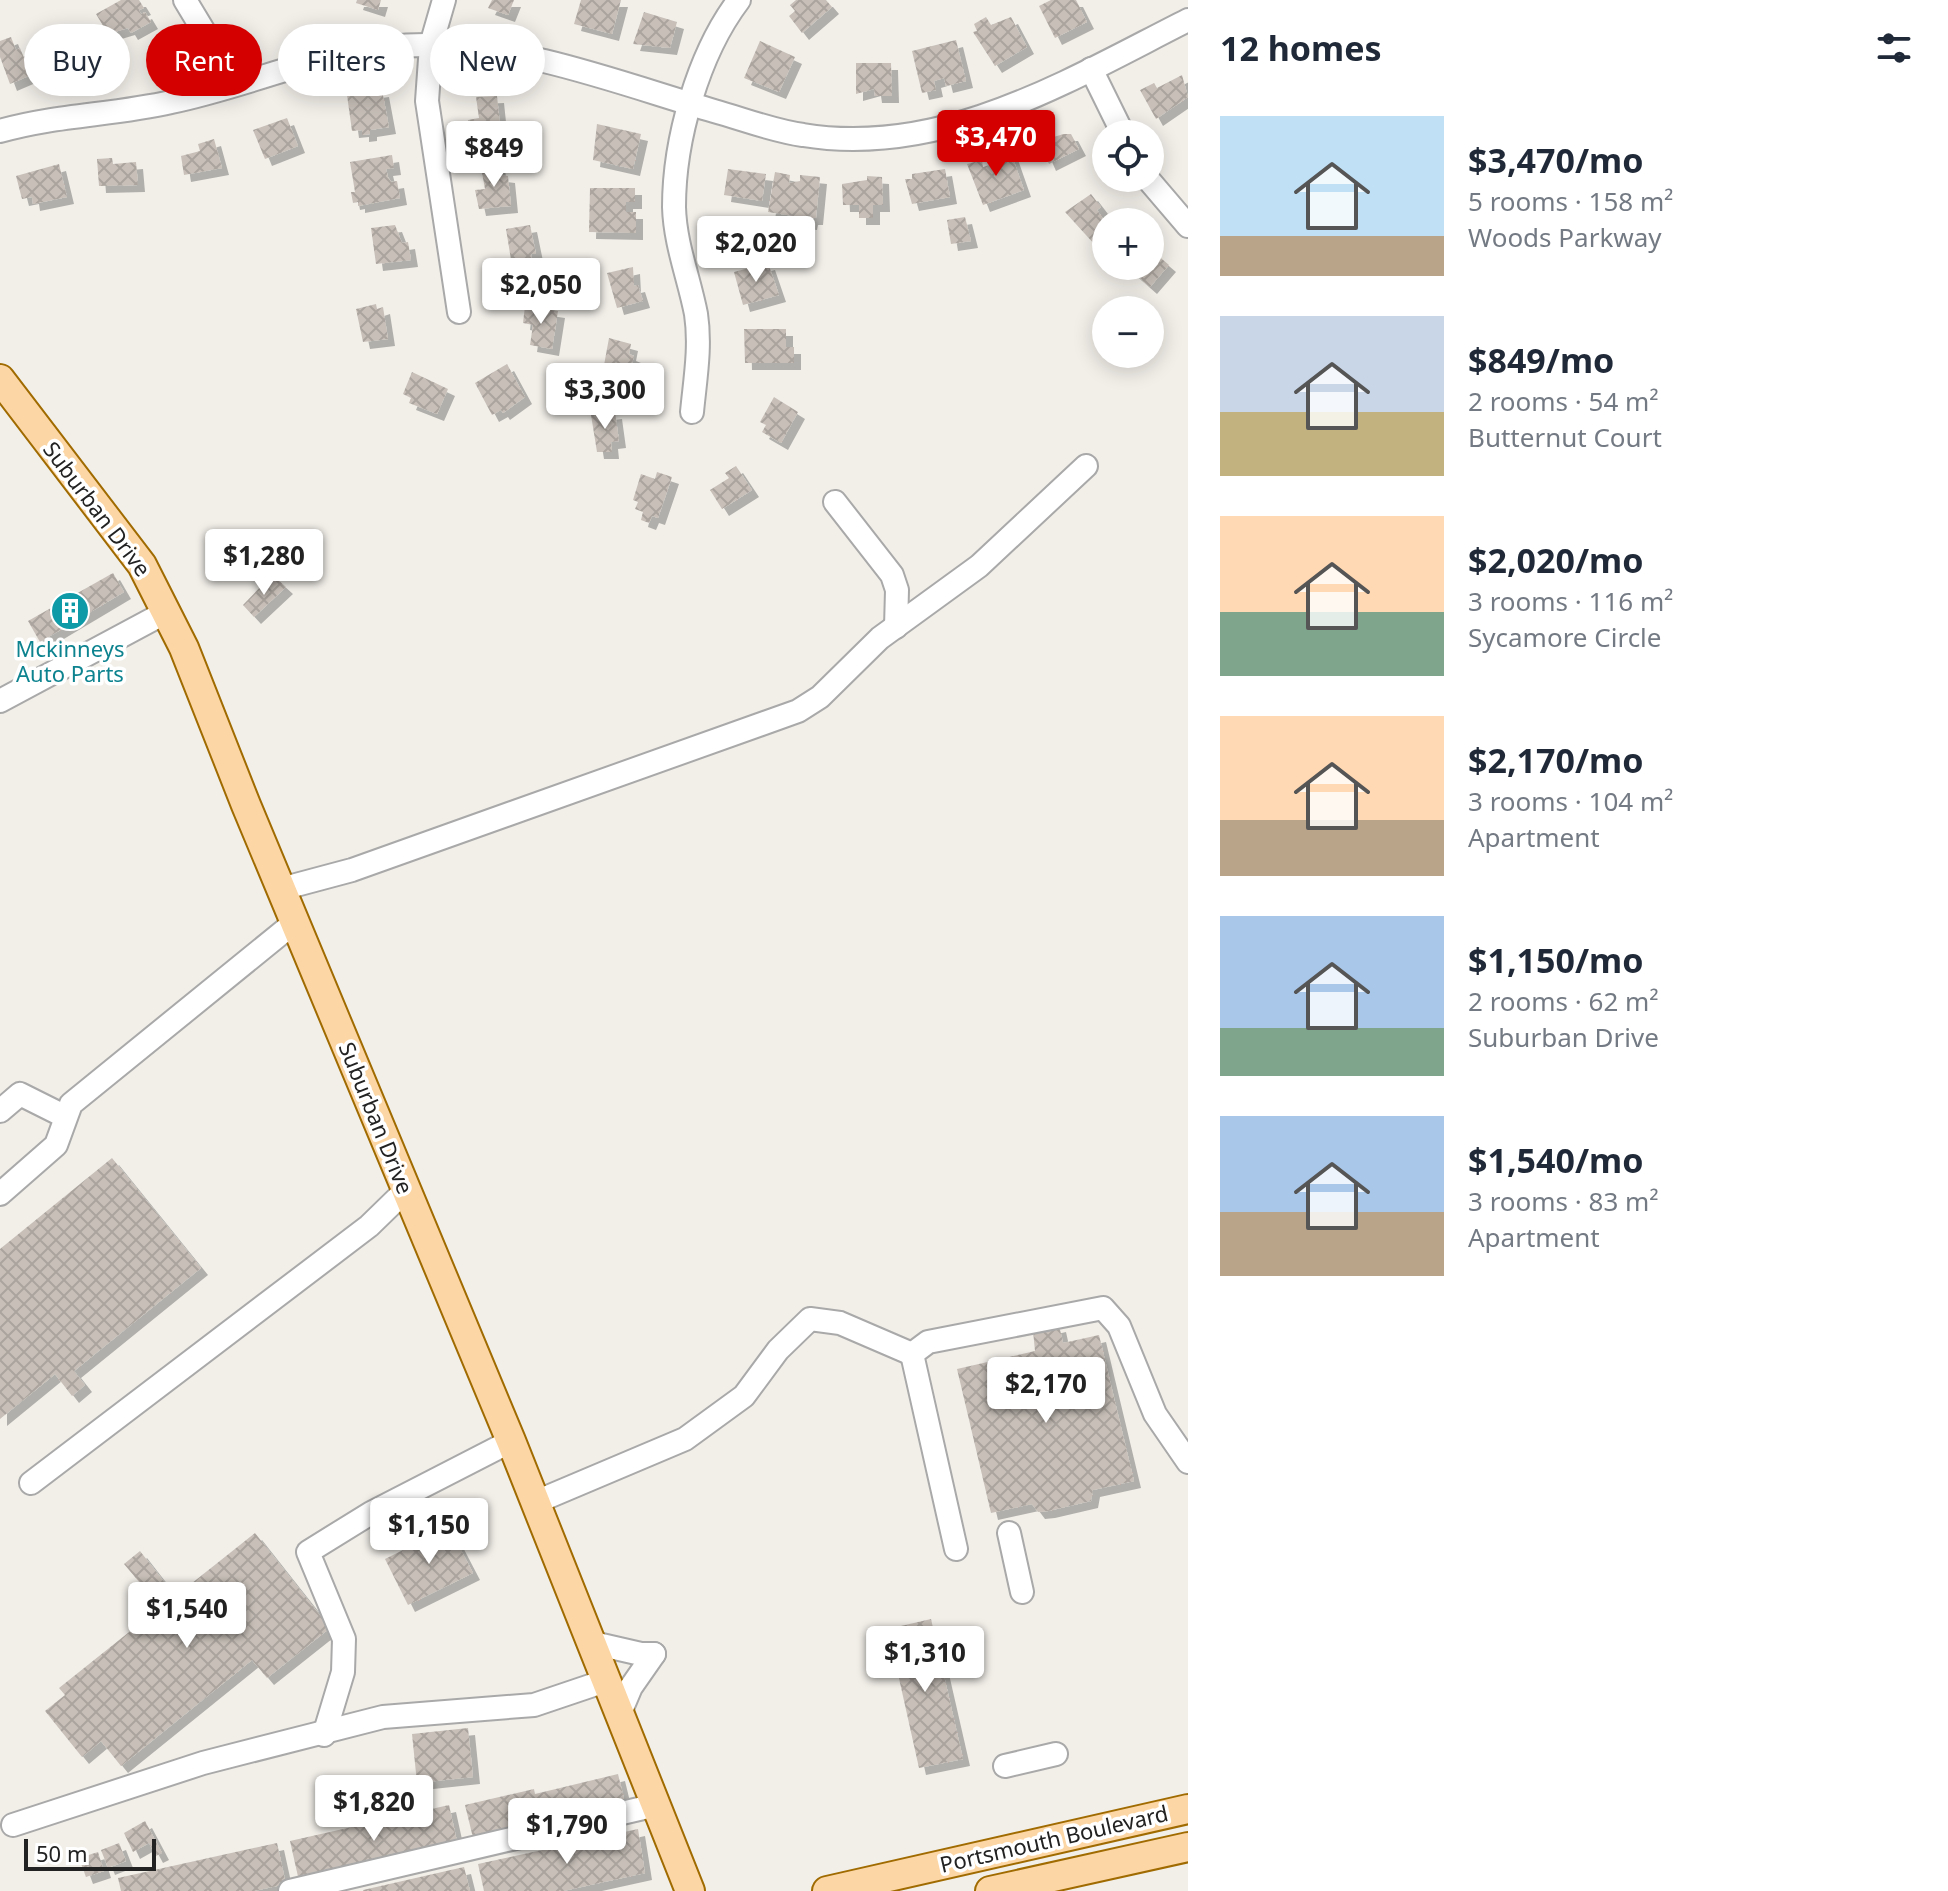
<!DOCTYPE html>
<html lang="en">
<head>
<meta charset="utf-8">
<style>
	:root { --surface:#fff; --page:#f6f6f7; --text:#1f2937; --muted:#747a83; --accent:#d40000 }
	body { margin:0; font-family:"Noto Sans",sans-serif; background:var(--page); color:var(--text); height:100vh; display:flex; flex-direction:column; font-size:30px; white-space:nowrap }
	* { box-sizing:border-box; margin:0 }
	p { font-size:26px; color:var(--muted) }
	.icon { flex:none; width:44px; height:44px; fill:none; stroke:currentColor; stroke-width:2; stroke-linecap:round; stroke-linejoin:round }
	.map { position:relative; flex:1; overflow:hidden }
	.panel { display:flex; flex-direction:column; background:var(--surface); width:760px }
	.panel>* { flex:none }
	.banner { position:absolute; left:24px; top:24px; width:760px; height:72px; display:flex; gap:16px }
	.controls { position:absolute; left:1092px; top:120px; display:grid; gap:16px }
	.controls a { display:grid; place-items:center; width:72px; height:72px; border-radius:50%; background:var(--surface); box-shadow:0 4px 20px #0003; font-size:40px }
	.scale { position:absolute; left:24px; bottom:20px; width:132px; box-sizing:border-box; padding-left:8px; border:4px solid #222; border-top:0; font-size:22px; line-height:28px; white-space:nowrap; color:#222; -webkit-text-stroke:6px #fff; paint-order:stroke }
	.price { position:absolute; translate:-50% -68px; padding:0 18px; border-radius:8px; background:#fff; color:#222; font-size:26px; line-height:52px; filter:drop-shadow(0 2px 4px #0008) }
	.price::after { content:''; position:absolute; left:50%; top:48px; width:24px; height:18px; margin-left:-12px; background:inherit; clip-path:polygon(0 0,100% 0,50% 100%) }
	.price.on { background:var(--accent); color:#fff }
	ul { padding:0; list-style:none }
	li { display:flex; align-items:center; gap:24px; height:200px; padding:0 32px }
	li span { display:grid; place-items:center; flex:none; width:224px; height:160px; border-radius:0px; color:#555 }
	li>.icon { margin-inline-start:auto }
	span .icon { width:96px; height:96px; fill:#fffc; stroke-width:1 }
	li b { font-size:34px }
	h2 { display:flex; justify-content:space-between; align-items:center; height:96px; padding:0 32px; font-size:34px }
	.tag { padding:0 28px; border-radius:36px; background:var(--surface); box-shadow:0 4px 20px #0003; font-size:28px; line-height:72px }
	.tag.on { background:var(--accent); color:#fff }
	main { display:flex; flex:1; min-height:0 }
	.map>svg:first-child { display:block }
	.building { fill:url(#building-cross-hatch); filter:url(#shadow) }
	.lines { fill:none; stroke-linecap:round; stroke-linejoin:round }
	.minor-casing { stroke:#a9a9a9; stroke-width:26 }
	.major-casing { stroke:#a06b00; stroke-width:32 }
	.minor { stroke:#fff; stroke-width:22 }
	.major { stroke:#fcd6a4; stroke-width:28 }
	.labels { text-anchor:middle; stroke-width:7; stroke-linejoin:round; paint-order:stroke }
	.street-label { font-size:22px; fill:#222; stroke:#fff }
	.culture-label { font-size:22px; fill:#0d838f; stroke:#fff }
</style>
</head>
<body>
<main>
<div class="map">
<svg width="1188" height="1891" viewBox="0 0 1188 1891">
	<defs>
		<pattern id="building-cross-hatch" width="8" height="8" patternUnits="userSpaceOnUse" patternTransform="scale(2)"><rect width="8" height="8" fill="#c7bfb8"/><path d="M0 0l8 8M0 8l8-8" fill="none" stroke="#aba49e"/></pattern>
		<filter id="shadow"><feDropShadow dx="7" dy="7" stdDeviation="0" flood-color="#0004"/></filter>
	</defs>
	<rect width="100%" height="100%" fill="#f2efe9"/>
	<g class="building">
		<polygon points="121,0 139,0 144,8 139,10 141,14 145,12 151,22 131,33 128,28 108,34 96,14"/>
		<polygon points="357,0 381,0 378,10 356,3"/>
		<polygon points="492,0 514,0 508,15 488,8"/>
		<polygon points="581,0 621,0 612,34 574,24"/>
		<polygon points="796,0 826,0 832,7 802,33 789,16 795,11 790,5"/>
		<polygon points="1051,0 1076,0 1087,22 1055,38 1039,6"/>
		<polygon points="644,12 677,22 670,48 633,44"/>
		<polygon points="986,17 991,25 1011,17 1027,47 995,66 973,32 977,31 974,24"/>
		<polygon points="11,37 16,50 20,48 31,75 10,84 0,57 0,41"/>
		<polygon points="956,40 966,81 946,86 944,78 934,81 936,90 922,93 912,51"/>
		<polygon points="760,41 795,57 779,92 744,78"/>
		<polygon points="856,63 891,63 892,96 875,96 874,89 856,94"/>
		<polygon points="1182,75 1188,97 1156,119 1140,90 1154,83 1157,88"/>
		<polygon points="382,90 389,127 370,130 370,134 362,135 362,130 352,131 347,95"/>
		<polygon points="497,96 501,134 470,136 468,120 479,118 476,97"/>
		<polygon points="287,118 298,146 265,159 253,130"/>
		<polygon points="597,124 641,134 633,169 593,160"/>
		<polygon points="1064,134 1071,134 1079,149 1049,164 1039,141"/>
		<polygon points="214,139 222,168 184,175 181,156 200,151 198,144"/>
		<polygon points="1010,150 1024,190 983,205 967,164 982,160 983,167 996,163 993,155"/>
		<polygon points="392,155 394,168 386,169 388,177 391,182 397,181 400,198 358,206 358,202 353,203 351,192 355,192 350,162"/>
		<polygon points="112,158 113,164 136,162 138,185 99,186 97,159"/>
		<polygon points="59,164 67,197 33,204 32,197 22,199 16,176"/>
		<polygon points="498,164 500,175 508,176 511,206 479,209 475,190 485,189 481,167"/>
		<polygon points="728,169 766,174 762,201 724,195"/>
		<polygon points="945,169 950,197 912,204 905,179 912,179 912,174"/>
		<polygon points="775,172 790,175 789,183 800,181 800,175 820,177 816,218 811,218 810,223 799,222 800,217 768,212"/>
		<polygon points="867,176 882,177 883,205 873,205 873,218 859,218 859,205 843,205 842,184 867,180"/>
		<polygon points="590,188 635,188 635,202 626,202 626,212 636,212 636,233 589,232"/>
		<polygon points="1091,194 1101,207 1097,210 1106,223 1106,239 1096,246 1065,212"/>
		<polygon points="965,217 971,241 951,244 947,220"/>
		<polygon points="395,225 402,243 408,242 411,260 376,264 371,228"/>
		<polygon points="530,225 536,254 531,254 534,271 513,272 506,229"/>
		<polygon points="1150,254 1156,254 1169,265 1150,287 1126,266 1150,266"/>
		<polygon points="768,263 779,295 743,305 734,272"/>
		<polygon points="633,267 634,286 638,285 643,301 617,308 607,273"/>
		<polygon points="376,304 377,309 383,307 388,339 363,342 356,309"/>
		<polygon points="525,306 558,311 552,349 530,345 533,325 523,323"/>
		<polygon points="744,329 786,329 786,347 794,347 794,363 745,363"/>
		<polygon points="609,338 631,344 629,354 634,356 627,382 602,376"/>
		<polygon points="507,364 525,397 503,413 501,410 492,415 475,383"/>
		<polygon points="412,372 448,389 437,414 409,403 411,398 403,394"/>
		<polygon points="774,397 798,412 781,443 762,432 766,425 760,422"/>
		<polygon points="615,412 619,441 611,442 612,452 597,452 591,415"/>
		<polygon points="736,466 752,490 722,509 710,490 729,478 725,473"/>
		<polygon points="657,472 672,477 658,518 652,516 649,523 641,520 643,512 635,509 638,502 633,500 641,474 655,479"/>
		<polygon points="113,573 124,592 40,642 28,621"/>
		<polygon points="276,578 286,587 254,617 243,605 265,582 268,585"/>
		<polygon points="112,1158 201,1268 74,1371 85,1385 72,1396 55,1374 0,1419 0,1249"/>
		<polygon points="1059,1325 1063,1343 1099,1335 1134,1481 1093,1490 1091,1501 1048,1511 1038,1512 1032,1504 991,1513 957,1369 1035,1351 1033,1331"/>
		<polygon points="449,1527 473,1573 408,1605 385,1559"/>
		<polygon points="255,1533 330,1628 267,1678 252,1660 121,1766 101,1741 82,1757 45,1711 65,1695 59,1688 163,1605 154,1592 150,1595 124,1564 140,1551 165,1583 161,1586 172,1599"/>
		<polygon points="931,1619 963,1759 919,1768 888,1629"/>
		<polygon points="468,1728 473,1777 417,1783 412,1734"/>
		<polygon points="618,1774 626,1807 474,1842 465,1805 534,1789 535,1794"/>
		<polygon points="449,1805 458,1846 299,1881 290,1841"/>
		<polygon points="145,1821 162,1853 156,1856 149,1843 133,1852 124,1833"/>
		<polygon points="638,1829 645,1873 563,1891 484,1891 478,1864"/>
		<polygon points="119,1843 126,1861 108,1868 101,1850"/>
		<polygon points="277,1843 286,1884 254,1891 121,1891 118,1878"/>
		<polygon points="98,1852 104,1871 86,1877 79,1858"/>
		<polygon points="464,1867 470,1891 363,1891 363,1890"/>
	</g>
	<g class="lines">
		<g class="minor-casing">
			<g id="minor">
				<polyline points="185,0 235,83"/>
				<polyline points="444,0 431,45 427,101 459,312"/>
				<polyline points="1091,69 1123,134"/>
				<path d="M 0,131 C 55,115 115,115 171,102 C 262,83 333,44 430,45 C 527,47 622,84 714,111 C 743,119 773,131 803,135 C 943,158 1069,80 1188,20"/>
				<polyline points="1147,178 1188,226"/>
				<path d="M 692,412 C 695,380 701,347 696,314 C 689,278 675,244 674,207 C 674,140 698,54 739,0"/>
				<polyline points="835,502 892,575 897,590 896,627"/>
				<polyline points="0,701 168,611"/>
				<polyline points="281,889 352,870 798,711 820,697 880,638 979,566 1086,466"/>
				<polyline points="0,1111 20,1094 64,1116"/>
				<polyline points="0,1194 56,1145 71,1104 295,922"/>
				<polyline points="31,1483 369,1226 406,1190"/>
				<polyline points="536,1502 685,1439 744,1396 778,1350 810,1319 840,1323 912,1354"/>
				<polyline points="1009,1533 1022,1592"/>
				<polyline points="956,1549 912,1354 928,1342 1103,1308 1119,1326 1155,1414 1188,1462"/>
				<polyline points="593,1643 641,1654 654,1654"/>
				<polyline points="620,1713 631,1687 654,1654"/>
				<polyline points="324,1735 343,1672 344,1639 308,1552 371,1513 511,1441"/>
				<polyline points="1005,1766 1056,1754"/>
				<polyline points="13,1825 203,1763 383,1717 534,1705 608,1680"/>
				<polyline points="290,1891 656,1805"/>
			</g>
		</g>
		<g class="major-casing">
			<g id="major">
				<polyline points="0,379 142,565 184,648 246,805 511,1441 690,1891"/>
				<polyline points="827,1891 1188,1809"/>
				<polyline points="990,1891 1188,1847"/>
			</g>
		</g>
		<use href="#minor" class="minor"/>
		<use href="#major" class="major"/>
	</g>
	<defs>
		<g id="building-disc" transform="scale(2)"><circle r="9.5" fill="#0f9aa8" stroke="#fff"/><path d="M-4-6H4V6H1V3H-1V6H-4ZM-2.5-4.3h1.7v1.8h-1.7ZM.8-4.3h1.7v1.8H.8ZM-2.5-1h1.7V.8h-1.7ZM.8-1h1.7V.8H.8Z" fill="#fff"/></g>
	</defs>
	<g fill-rule="evenodd">
		<use href="#building-disc" x="70" y="611"/>
	</g>
	<g class="labels">
		<g class="street-label">
			<text transform="translate(97 509) rotate(53)" y="8">Suburban Drive</text>
			<text transform="translate(376 1118) rotate(68)" y="8">Suburban Drive</text>
			<text transform="translate(1054 1839) rotate(-13)" y="8">Portsmouth Boulevard</text>
		</g>
		<g class="culture-label">
			<text x="70" y="657">Mckinneys<tspan x="70" dy="25">Auto Parts</tspan></text>
		</g>
	</g>
</svg>
<div class="controls">
<a><svg class="icon" aria-label="locate" viewBox="0 0 24 24"><circle cx="12" cy="12" r="6"/><path d="M12 2v4M12 18v4M2 12h4M18 12h4"/></svg></a>
<a>+</a>
<a>−</a>
</div>
<div class="scale">50 m</div>
<b class="price on" style="left:996px;top:178px">$3,470</b>
<b class="price" style="left:494px;top:189px">$849</b>
<b class="price" style="left:756px;top:284px">$2,020</b>
<b class="price" style="left:541px;top:326px">$2,050</b>
<b class="price" style="left:605px;top:431px">$3,300</b>
<b class="price" style="left:264px;top:597px">$1,280</b>
<b class="price" style="left:1046px;top:1425px">$2,170</b>
<b class="price" style="left:429px;top:1566px">$1,150</b>
<b class="price" style="left:187px;top:1650px">$1,540</b>
<b class="price" style="left:925px;top:1694px">$1,310</b>
<b class="price" style="left:374px;top:1843px">$1,820</b>
<b class="price" style="left:567px;top:1866px">$1,790</b>
<div class="banner">
<a class="tag">Buy</a>
<a class="tag on">Rent</a>
<a class="tag">Filters</a>
<a class="tag">New</a>
</div>
</div>
<section class="panel">
<h2>12 homes<svg class="icon" aria-label="filters" viewBox="0 0 24 24"><path d="M4 7h16M4 17h16"/><circle cx="9" cy="7" r="2"/><circle cx="15" cy="17" r="2"/></svg></h2>
<ul>
<li><span style="background:linear-gradient(#bfe0f5 75%,#b9a48a 0)"><svg class="icon" aria-label="home" viewBox="0 0 24 24"><path d="M3 11l9-7 9 7M6 9v11h12V9"/></svg></span><div><b>$3,470/mo</b><p>5 rooms · 158 m²</p><p>Woods Parkway</p></div></li>
<li><span style="background:linear-gradient(#c9d6e8 60%,#c2b280 0)"><svg class="icon" aria-label="home" viewBox="0 0 24 24"><path d="M3 11l9-7 9 7M6 9v11h12V9"/></svg></span><div><b>$849/mo</b><p>2 rooms · 54 m²</p><p>Butternut Court</p></div></li>
<li><span style="background:linear-gradient(#ffd9b3 60%,#7fa58c 0)"><svg class="icon" aria-label="home" viewBox="0 0 24 24"><path d="M3 11l9-7 9 7M6 9v11h12V9"/></svg></span><div><b>$2,020/mo</b><p>3 rooms · 116 m²</p><p>Sycamore Circle</p></div></li>
<li><span style="background:linear-gradient(#ffd9b3 65%,#b9a48a 0)"><svg class="icon" aria-label="home" viewBox="0 0 24 24"><path d="M3 11l9-7 9 7M6 9v11h12V9"/></svg></span><div><b>$2,170/mo</b><p>3 rooms · 104 m²</p><p>Apartment</p></div></li>
<li><span style="background:linear-gradient(#a9c7e8 70%,#7fa58c 0)"><svg class="icon" aria-label="home" viewBox="0 0 24 24"><path d="M3 11l9-7 9 7M6 9v11h12V9"/></svg></span><div><b>$1,150/mo</b><p>2 rooms · 62 m²</p><p>Suburban Drive</p></div></li>
<li><span style="background:linear-gradient(#a9c7e8 60%,#b9a48a 0)"><svg class="icon" aria-label="home" viewBox="0 0 24 24"><path d="M3 11l9-7 9 7M6 9v11h12V9"/></svg></span><div><b>$1,540/mo</b><p>3 rooms · 83 m²</p><p>Apartment</p></div></li>
</ul>
</section>
</main>
</body>
</html>
